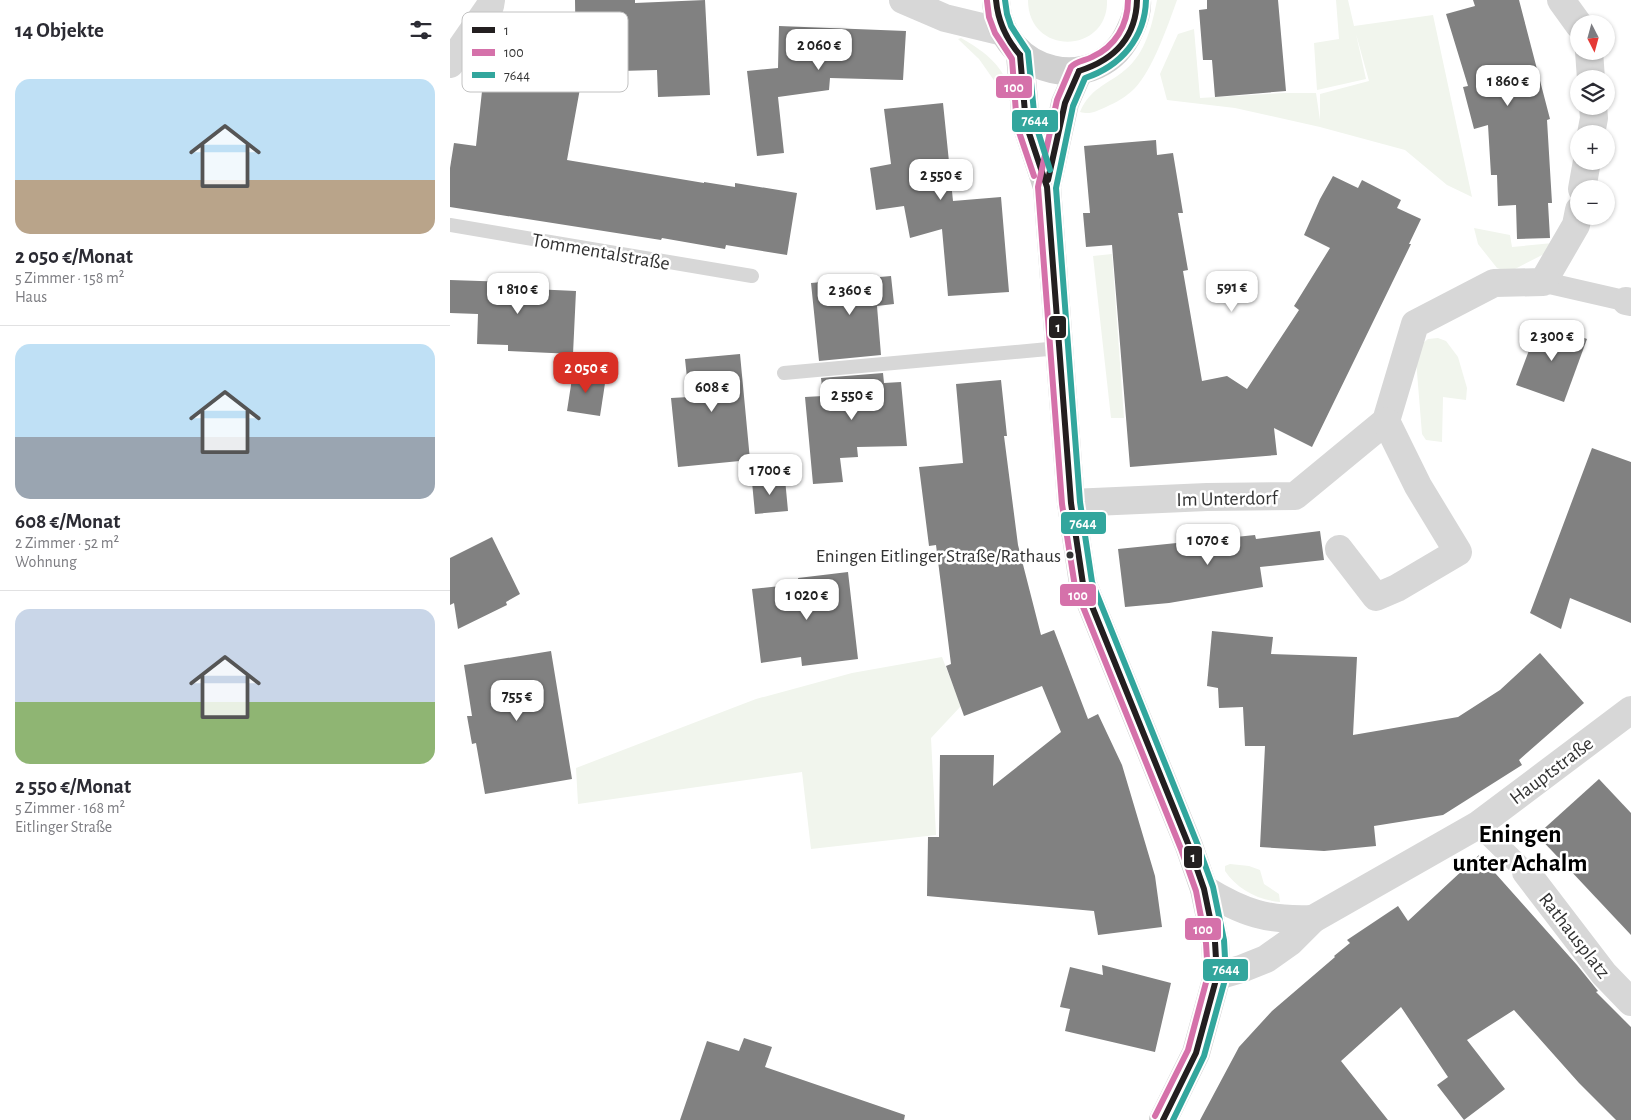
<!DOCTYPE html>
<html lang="de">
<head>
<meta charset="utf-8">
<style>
	:root { --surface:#fff; --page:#f2f2f3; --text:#2b2b33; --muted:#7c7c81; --line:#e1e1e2; --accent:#d93025 }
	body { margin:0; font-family:"Alegreya Sans",sans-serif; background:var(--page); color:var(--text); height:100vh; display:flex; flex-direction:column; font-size:19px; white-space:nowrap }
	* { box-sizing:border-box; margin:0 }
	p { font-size:16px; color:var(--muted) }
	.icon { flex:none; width:28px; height:28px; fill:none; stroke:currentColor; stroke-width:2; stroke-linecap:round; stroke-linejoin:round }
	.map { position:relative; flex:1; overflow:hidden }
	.details { display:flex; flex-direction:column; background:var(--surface); width:450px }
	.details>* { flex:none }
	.needle { width:32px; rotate:174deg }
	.buttons { position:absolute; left:1120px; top:15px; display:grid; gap:10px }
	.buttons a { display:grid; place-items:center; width:45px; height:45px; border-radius:50%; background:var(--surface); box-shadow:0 1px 4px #0004; font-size:25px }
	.price { position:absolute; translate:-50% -42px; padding:0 11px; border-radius:10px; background:#fff; color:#222; font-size:16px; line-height:32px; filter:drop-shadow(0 1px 2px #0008) }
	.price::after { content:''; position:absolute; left:50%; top:30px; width:15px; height:11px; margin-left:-8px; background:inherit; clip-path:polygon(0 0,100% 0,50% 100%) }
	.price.current { background:var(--accent); color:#fff }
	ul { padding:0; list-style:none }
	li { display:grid; align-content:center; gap:10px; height:265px; padding:0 15px }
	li+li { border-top:1px solid var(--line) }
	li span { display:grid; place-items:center; height:155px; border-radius:15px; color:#555 }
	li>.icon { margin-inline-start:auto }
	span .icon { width:90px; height:90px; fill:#fffc; stroke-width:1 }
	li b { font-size:21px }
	h2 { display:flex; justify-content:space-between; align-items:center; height:60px; padding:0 15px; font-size:21px }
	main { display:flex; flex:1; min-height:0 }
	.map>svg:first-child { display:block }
	.green { fill:#f1f5ed }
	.building { fill:#818181 }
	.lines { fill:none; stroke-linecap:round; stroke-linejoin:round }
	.service { stroke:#d7d7d7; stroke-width:14 }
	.pedestrian { stroke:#d7d7d7; stroke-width:21 }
	.minor { stroke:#d7d7d7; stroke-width:28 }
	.secondary { stroke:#d0d0d0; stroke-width:28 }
	.bus-1-casing { stroke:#fff; stroke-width:10 }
	.bus-2-casing { stroke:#fff; stroke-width:10 }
	.bus-3-casing { stroke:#fff; stroke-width:10 }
	.bus-1 { stroke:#231f20; stroke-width:6 }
	.bus-2 { stroke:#d571aa; stroke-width:6 }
	.bus-3 { stroke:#32a69d; stroke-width:6 }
	.bus-dot { fill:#333; stroke:#fff; stroke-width:2 }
	.labels { text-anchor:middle; stroke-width:5; stroke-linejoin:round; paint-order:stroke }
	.bus-label { font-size:19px; fill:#333; stroke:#fff; text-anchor:end }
	.street-label { font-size:20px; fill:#333; stroke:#fff }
	.district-label { font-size:25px; font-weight:bold; fill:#000; stroke:#fff }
	.key { fill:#fff; stroke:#c2c2c2; stroke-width:1 }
	.key-label { font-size:14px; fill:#333 }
	.line-badge { stroke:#fff; stroke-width:2 }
	.badge-label { font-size:14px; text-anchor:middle; font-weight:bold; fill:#fff }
</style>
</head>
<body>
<main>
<section class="details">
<h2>14 Objekte<svg class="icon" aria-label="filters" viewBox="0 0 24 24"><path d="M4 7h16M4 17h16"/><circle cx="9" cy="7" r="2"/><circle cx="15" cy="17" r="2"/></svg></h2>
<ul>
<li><span style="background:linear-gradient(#bfe0f5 65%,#b9a48a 0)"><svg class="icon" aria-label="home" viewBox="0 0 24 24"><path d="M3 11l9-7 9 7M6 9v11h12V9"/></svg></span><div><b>2 050 €/Monat</b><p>5 Zimmer · 158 m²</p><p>Haus</p></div></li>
<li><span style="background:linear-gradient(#bfe0f5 60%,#9aa5b1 0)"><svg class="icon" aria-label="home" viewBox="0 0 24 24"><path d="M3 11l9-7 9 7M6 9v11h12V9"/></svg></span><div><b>608 €/Monat</b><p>2 Zimmer · 52 m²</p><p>Wohnung</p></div></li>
<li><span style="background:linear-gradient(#c9d6e8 60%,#8fb573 0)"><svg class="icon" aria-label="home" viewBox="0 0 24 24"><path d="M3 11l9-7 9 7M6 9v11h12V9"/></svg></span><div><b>2 550 €/Monat</b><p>5 Zimmer · 168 m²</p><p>Eitlinger Straße</p></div></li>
</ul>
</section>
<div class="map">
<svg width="1181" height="1120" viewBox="0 0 1181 1120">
	<rect width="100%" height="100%" fill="#fff"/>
	<g class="green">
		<path d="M 578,0 L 657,0 C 659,54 578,57 578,0 Z"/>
		<path d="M 707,0 L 727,0 C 718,25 703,69 685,88 C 676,97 667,102 656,107 C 646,111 641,115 630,112 C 640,88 657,85 675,70 C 696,53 702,25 707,0 Z"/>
		<polygon points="886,0 898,0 904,26 983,15 1022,197 997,185 955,150 870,127 785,108 717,100 710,74 728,34 744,29 750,98 833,93 866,93 870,120 870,94 919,81 906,34 916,79 867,90 864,43 889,39"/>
		<path d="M 511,38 C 537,53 554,66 562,96 L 558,98 L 555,96 L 529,59 L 508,39 Z"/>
		<polygon points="1024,228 1060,235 1062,247 1103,243 1098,252 1065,269 1053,270 1047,268 1028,244"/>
		<polygon points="662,254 674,418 661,418 643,256"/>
		<polygon points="988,338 996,341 1008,357 1017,388 1016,400 993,397 992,442 976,440 972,434 966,360 972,344 978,339"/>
		<polygon points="492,657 511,706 481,738 486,835 361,849 352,772 128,804 126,768 306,699 402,673"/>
		<path d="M 780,864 L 799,866 L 810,870 L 814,884 L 829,894 L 830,902 C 808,900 787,889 775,871 L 775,866 Z"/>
	</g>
	<g class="building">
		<polygon points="125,0 185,0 185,3 255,0 260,95 208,97 207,70 133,72 117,160 254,183 254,182 285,187 285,183 347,193 337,255 276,245 275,249 212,238 211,240 0,207 0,168 4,143 26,146 34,73 39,51 126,65"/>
		<polygon points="757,0 828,0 836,91 765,97 762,60 753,60 749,10 757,9"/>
		<polygon points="1023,0 1069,0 1100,119 1097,120 1102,203 1098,203 1100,238 1067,239 1066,205 1048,206 1047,175 1041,175 1038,125 1024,129 1013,87 1018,86 996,14 1025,6"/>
		<polygon points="329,26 456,31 453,80 380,78 379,90 328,97 334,153 307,156 297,71 328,68"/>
		<polygon points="493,103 503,201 551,197 559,292 498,296 492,229 460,238 454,206 426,210 420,168 441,164 434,109"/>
		<polygon points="706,140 707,155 723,153 733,213 728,213 738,270 733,271 752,381 777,376 797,389 849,310 844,306 880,248 854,235 870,199 883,176 908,188 912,180 951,200 947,208 971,219 959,244 961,244 862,447 824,428 827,455 680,467 662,245 636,247 633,213 640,213 634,146"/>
		<polygon points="441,276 444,304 427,306 431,355 369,361 361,283"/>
		<polygon points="0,280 61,282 61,288 126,291 123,354 58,351 58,345 27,344 28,314 0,313"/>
		<polygon points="1090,321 1137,339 1114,402 1066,385"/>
		<polygon points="290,354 300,460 228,467 221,398 239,397 235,359"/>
		<polygon points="123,372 156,377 150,416 117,411"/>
		<polygon points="433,373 434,383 451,382 457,446 407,447 408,457 390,458 393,482 363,484 355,397 373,396 371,378"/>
		<polygon points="551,380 557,436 554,436 568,545 591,635 604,630 638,719 648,714 672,765 705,876 712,927 648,935 644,911 477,896 478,837 489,837 490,755 544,755 543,786 611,732 592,686 514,716 496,666 501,664 486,545 479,546 469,467 513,463 506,384"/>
		<polygon points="1142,448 1181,462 1181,623 1120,598 1111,629 1080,613"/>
		<polygon points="335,479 338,511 305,514 302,482"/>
		<polygon points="870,531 874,560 810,567 813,587 719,603 675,607 668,549 805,535 806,539"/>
		<polygon points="42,537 70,594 56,602 57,605 8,629 4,603 0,605 0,558"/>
		<polygon points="398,572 408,659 352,666 351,657 311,663 302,589 349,584 348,578"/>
		<polygon points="762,631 823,637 821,654 907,657 903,735 1008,717 1050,690 1090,653 1134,703 1069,760 1072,765 993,815 924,826 926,846 874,851 810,847 815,746 795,746 793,707 769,708 768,688 757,686"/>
		<polygon points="101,651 122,779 35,794 26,743 22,744 17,716 22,716 14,665"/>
		<polygon points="1149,779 1181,813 1181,935 1087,835"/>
		<polygon points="1029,855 1127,965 1148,991 1146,992 1181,1027 1181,1120 1166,1120 1129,1083 1064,1010 1017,1040 1055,1089 1014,1120 987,1085 998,1077 951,1007 891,1061 938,1120 750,1120 789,1047 822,1011 885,957 884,956 900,943 897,940 948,906 958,921"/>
		<polygon points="652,965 721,983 705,1052 615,1031 620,1009 610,1007 620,967 653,975"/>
		<polygon points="294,1038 322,1047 315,1067 455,1115 454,1120 230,1120 257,1041 289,1051"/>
	</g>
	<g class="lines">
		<g class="service">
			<polyline points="0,225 302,276"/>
			<polyline points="334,373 609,348"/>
		</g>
		<g class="pedestrian">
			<polyline points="1093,282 1176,301"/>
			<polyline points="1028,825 1076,872"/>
		</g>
		<g class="minor">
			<polyline points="453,0 495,18 553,32"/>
			<polyline points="1111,0 1129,25"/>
			<polyline points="1139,51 1141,79"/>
			<polyline points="0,64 40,6 41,0"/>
			<polyline points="1141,134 1144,118 1143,106"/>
			<polyline points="1132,189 1137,161"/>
			<polyline points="1176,301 1181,302"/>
			<polyline points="621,503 757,497 845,496 936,421 965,324 1044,283 1093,282 1126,225 1129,210"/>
			<polyline points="889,549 926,597 947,588 1008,552 968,486 936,421"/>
			<polyline points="1076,872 1154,974 1181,1002"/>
			<path d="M 754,889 C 793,913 818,921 863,919"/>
			<polyline points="767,976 791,969 816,959 840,942 863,919 1028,825 1181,710"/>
		</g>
		<g class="secondary">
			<path d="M 546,0 C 549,76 650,99 680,30 C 685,20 688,11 687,0"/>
			<polyline points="570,55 576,124 597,187 621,503 633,584 739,846 754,889 765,942 767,976 746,1053 713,1120"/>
			<polyline points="597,186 615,103 629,71"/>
		</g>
		<g class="bus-1-casing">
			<g id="bus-1">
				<path d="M 546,0 C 548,22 556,39 570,55"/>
				<polyline points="570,55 576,124 597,187 621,503 633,584 739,846 754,889 765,942 767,976 746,1053 713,1120"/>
				<path d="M 629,71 C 664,60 686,38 687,0"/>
				<polyline points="598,180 615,103 629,71"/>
			</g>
		</g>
		<g class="bus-2-casing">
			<g id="bus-2">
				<path d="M 678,0 C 678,25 665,47 642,57 C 635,61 626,61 621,67 L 607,100 L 588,187 L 612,504 L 625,587 L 731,849 L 746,891 L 756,943 L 758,975 L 738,1050 L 705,1116"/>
				<polyline points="537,1 539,17 545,33 562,59 567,126 584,176"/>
			</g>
		</g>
		<g class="bus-3-casing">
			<g id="bus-3">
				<polyline points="555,0 557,14 561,26 578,52 585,122 600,170"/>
				<path d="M 696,0 C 695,38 671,66 635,78 L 623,106 L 606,188 L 630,502 L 642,582 L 747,843 L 763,887 L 774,940 L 776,976 L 754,1056 L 723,1120"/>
			</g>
		</g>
		<use href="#bus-1" class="bus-1"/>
		<use href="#bus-2" class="bus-2"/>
		<use href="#bus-3" class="bus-3"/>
	</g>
	<circle class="bus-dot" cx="620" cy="555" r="4.5"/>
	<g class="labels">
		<g class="bus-label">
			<text x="611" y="562">Eningen Eitlinger Straße/Rathaus</text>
		</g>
		<g class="street-label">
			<text transform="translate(151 251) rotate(10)" y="7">Tommentalstraße</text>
			<text transform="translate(777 498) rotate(-1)" y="7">Im Unterdorf</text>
			<text transform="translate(1101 770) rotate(-37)" y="7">Hauptstraße</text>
			<text transform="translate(1125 935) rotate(52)" y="7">Rathausplatz</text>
		</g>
		<g class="district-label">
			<text x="1070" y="842">Eningen<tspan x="1070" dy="29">unter Achalm</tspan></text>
		</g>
	</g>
	<rect x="12" y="12" width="166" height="80" rx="8" class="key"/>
	<rect x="22" y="27" width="23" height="6" fill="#231f20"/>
	<rect x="22" y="49" width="23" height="7" fill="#d571aa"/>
	<rect x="22" y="72" width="23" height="6" fill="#32a69d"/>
	<g class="key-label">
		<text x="54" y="35">1</text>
		<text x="54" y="57">100</text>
		<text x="54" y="80">7644</text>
	</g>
	<g class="line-badge">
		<rect x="545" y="75" width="38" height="24" rx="5" fill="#d571aa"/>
		<rect x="561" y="109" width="48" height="24" rx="5" fill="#32a69d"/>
		<rect x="598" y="315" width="19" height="24" rx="5" fill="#231f20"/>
		<rect x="610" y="511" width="47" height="24" rx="5" fill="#32a69d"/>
		<rect x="609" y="583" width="38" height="24" rx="5" fill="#d571aa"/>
		<rect x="733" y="845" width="20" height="24" rx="5" fill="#231f20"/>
		<rect x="734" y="917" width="38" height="24" rx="5" fill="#d571aa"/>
		<rect x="752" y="958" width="47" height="24" rx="5" fill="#32a69d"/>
	</g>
	<g class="badge-label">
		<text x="564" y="92">100</text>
		<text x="585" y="125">7644</text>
		<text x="608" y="332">1</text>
		<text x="633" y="528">7644</text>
		<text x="628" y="600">100</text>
		<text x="743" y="862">1</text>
		<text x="753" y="934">100</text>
		<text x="776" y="974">7644</text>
	</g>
</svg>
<div class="buttons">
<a><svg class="needle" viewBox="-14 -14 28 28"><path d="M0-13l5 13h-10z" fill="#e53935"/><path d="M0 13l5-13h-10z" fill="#7c7c81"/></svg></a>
<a><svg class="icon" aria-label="layers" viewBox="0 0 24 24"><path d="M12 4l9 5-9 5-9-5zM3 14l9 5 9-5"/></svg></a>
<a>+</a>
<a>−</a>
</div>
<b class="price" style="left:369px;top:71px">2 060 €</b>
<b class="price" style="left:1058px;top:107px">1 860 €</b>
<b class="price" style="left:491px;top:201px">2 550 €</b>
<b class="price" style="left:782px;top:313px">591 €</b>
<b class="price" style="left:68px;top:315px">1 810 €</b>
<b class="price" style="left:400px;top:316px">2 360 €</b>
<b class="price" style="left:1102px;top:362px">2 300 €</b>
<b class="price current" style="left:136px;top:394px">2 050 €</b>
<b class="price" style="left:262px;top:413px">608 €</b>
<b class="price" style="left:402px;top:421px">2 550 €</b>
<b class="price" style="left:320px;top:496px">1 700 €</b>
<b class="price" style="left:758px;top:566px">1 070 €</b>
<b class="price" style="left:357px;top:621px">1 020 €</b>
<b class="price" style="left:67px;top:722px">755 €</b>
</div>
</main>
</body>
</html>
